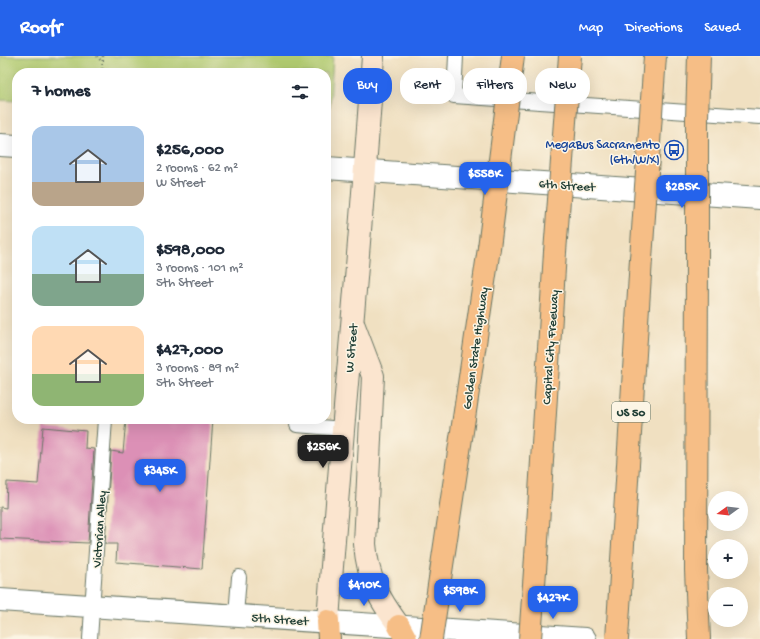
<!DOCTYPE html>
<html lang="en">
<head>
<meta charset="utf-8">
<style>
	:root { --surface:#fff; --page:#f2f2f3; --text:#1f2937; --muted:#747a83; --accent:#2563eb }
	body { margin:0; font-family:"Gochi Hand",sans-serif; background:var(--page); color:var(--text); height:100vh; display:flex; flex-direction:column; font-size:15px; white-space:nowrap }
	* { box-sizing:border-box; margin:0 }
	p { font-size:13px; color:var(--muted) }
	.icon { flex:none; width:22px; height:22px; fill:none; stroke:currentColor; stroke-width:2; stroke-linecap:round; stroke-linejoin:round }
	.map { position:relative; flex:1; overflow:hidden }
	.details { position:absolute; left:12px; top:12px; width:319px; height:356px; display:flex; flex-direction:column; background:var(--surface); border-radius:16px; box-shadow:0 4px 16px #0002 }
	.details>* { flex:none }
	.hud { position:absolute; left:343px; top:12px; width:357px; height:36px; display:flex; gap:8px }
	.needle { width:26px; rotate:255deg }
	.tools { position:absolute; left:708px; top:435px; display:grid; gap:8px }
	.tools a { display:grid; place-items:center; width:40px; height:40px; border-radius:50%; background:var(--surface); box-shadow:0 4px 16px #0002; font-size:20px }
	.price { position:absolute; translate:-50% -34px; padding:0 9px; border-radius:8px; background:var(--accent); color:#fff; font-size:13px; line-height:26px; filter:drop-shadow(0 1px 2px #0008) }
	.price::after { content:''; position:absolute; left:50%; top:24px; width:12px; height:9px; margin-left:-6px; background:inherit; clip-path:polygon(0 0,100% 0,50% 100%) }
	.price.current { background:#222; color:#fff }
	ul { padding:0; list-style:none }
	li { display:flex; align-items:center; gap:12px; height:100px; padding:0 20px }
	li span { display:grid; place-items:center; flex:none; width:112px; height:80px; border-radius:12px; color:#555 }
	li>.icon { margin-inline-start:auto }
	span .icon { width:48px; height:48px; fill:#fffc; stroke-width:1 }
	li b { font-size:17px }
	h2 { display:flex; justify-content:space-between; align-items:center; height:48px; padding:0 20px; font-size:17px }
	.chip { padding:0 14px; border-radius:16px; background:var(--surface); box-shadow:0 4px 16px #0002; font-size:14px; line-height:36px }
	.chip.current { background:var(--accent); color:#fff }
	header { display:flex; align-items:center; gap:24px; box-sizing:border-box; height:56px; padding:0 20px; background:var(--accent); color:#fff }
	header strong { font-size:19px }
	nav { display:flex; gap:22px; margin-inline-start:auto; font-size:14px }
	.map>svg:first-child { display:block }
	.green { fill:#b1cb70; stroke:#688452 }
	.building { fill:#dc90b6 }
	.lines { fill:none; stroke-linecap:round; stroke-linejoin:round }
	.service-casing { stroke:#687665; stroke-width:16 }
	.minor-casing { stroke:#687665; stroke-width:24 }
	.tertiary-casing { stroke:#687665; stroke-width:24 }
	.secondary-casing { stroke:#687665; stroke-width:24 }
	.motorway-casing { stroke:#687665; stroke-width:24 }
	.path { stroke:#687665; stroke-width:2.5; stroke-dasharray:1 3; stroke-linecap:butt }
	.service { stroke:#fff; stroke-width:14 }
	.minor { stroke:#fff; stroke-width:22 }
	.tertiary { stroke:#fff; stroke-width:22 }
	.secondary { stroke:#fbe5cf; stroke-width:22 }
	.motorway { stroke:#f6be86; stroke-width:22 }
	.motorway-bridge-casing { stroke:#687665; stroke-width:24; stroke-linecap:butt }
	.motorway-bridge { stroke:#f6be86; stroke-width:22 }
	.labels { text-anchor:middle; stroke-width:3; stroke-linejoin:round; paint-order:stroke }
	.shield { fill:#fcf5e5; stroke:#617469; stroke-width:1 }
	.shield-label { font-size:12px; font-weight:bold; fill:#1f3d34 }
	.transit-label { font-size:13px; fill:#164399; stroke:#fcf5e5; text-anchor:end }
	.street-label { font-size:13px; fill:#1f3d34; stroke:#fcf5e5 }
</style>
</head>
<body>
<header>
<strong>Roofr</strong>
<nav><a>Map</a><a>Directions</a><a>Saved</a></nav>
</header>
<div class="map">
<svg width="760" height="583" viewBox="0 0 760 583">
	<rect width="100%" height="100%" fill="#fcf5e5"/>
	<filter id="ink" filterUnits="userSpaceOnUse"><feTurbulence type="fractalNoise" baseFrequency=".025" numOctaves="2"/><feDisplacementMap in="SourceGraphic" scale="8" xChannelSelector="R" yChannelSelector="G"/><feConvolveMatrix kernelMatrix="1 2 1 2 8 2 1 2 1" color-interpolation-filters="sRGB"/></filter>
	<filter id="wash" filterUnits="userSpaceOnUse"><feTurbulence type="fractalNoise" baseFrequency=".012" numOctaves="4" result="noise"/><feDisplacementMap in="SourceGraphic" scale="16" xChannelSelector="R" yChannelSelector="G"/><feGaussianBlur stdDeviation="0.9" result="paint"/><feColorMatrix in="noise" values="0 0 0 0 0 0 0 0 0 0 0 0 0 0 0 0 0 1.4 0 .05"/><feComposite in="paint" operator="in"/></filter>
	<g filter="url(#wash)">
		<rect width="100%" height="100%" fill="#f0e0c1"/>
		<polygon class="green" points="0,0 333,0 330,50 326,57 326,17 17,17 17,45 0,44"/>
		<g id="blocks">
			<g class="building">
				<polygon points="126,363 213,363 202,513 116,506 117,488 105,488 111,395 123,397"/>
				<polygon points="43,371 86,375 85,392 94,393 88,487 0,483 0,451 6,452 7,426 38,428"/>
			</g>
		</g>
	</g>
	<g filter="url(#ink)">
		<use href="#blocks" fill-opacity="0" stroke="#687665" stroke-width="1"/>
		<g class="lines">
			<g class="service-casing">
				<g id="service">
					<polyline points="456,0 454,40 760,61"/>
					<polyline points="297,369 343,373"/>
					<polyline points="236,559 239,521"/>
					<polyline points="90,583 105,363"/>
				</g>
			</g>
			<g class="minor-casing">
				<g id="minor">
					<polyline points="0,89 17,90"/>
					<polyline points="326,112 760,142"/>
				</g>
			</g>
			<g class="tertiary-casing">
				<polyline id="tertiary" points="0,544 585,583"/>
			</g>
			<g class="secondary-casing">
				<g id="secondary">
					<path d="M 354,270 L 373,320 L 365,488 C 368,524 378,541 399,570"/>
					<path d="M 328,565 C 341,377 361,189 373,0"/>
				</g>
			</g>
			<g class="motorway-casing">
				<g id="motorway">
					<polyline points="697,205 696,514 699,583"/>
					<polyline points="464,362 489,192"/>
					<polyline points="536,501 555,196"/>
					<polyline points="328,565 329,583"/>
					<polyline points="399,570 406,583"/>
					<polyline points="617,583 641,203"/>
				</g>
			</g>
			<g class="path">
				<polyline points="97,0 102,6"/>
				<polyline points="102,17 103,0"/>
			</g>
			<use href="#service" class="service"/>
			<use href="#minor" class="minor"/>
			<use href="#tertiary" class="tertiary"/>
			<use href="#secondary" class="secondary"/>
			<use href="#motorway" class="motorway"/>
			<g class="motorway-bridge-casing">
				<g id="motorway-bridge">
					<polyline points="489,192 513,0"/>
					<polyline points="555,196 570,0"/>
					<polyline points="641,203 655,0"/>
					<polyline points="697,205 697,62 699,0"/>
					<polyline points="431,583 464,362"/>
					<polyline points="530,583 536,501"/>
				</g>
			</g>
			<use href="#motorway-bridge" class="motorway-bridge"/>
		</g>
	</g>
	<defs>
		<g id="bus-ring" transform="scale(1)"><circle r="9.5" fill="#fcf5e5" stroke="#1a4fb4" stroke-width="1.5"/><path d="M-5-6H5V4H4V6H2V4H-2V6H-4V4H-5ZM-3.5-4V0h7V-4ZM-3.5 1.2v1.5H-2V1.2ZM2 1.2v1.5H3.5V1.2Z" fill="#1a4fb4"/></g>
	</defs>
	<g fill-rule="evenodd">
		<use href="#bus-ring" x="674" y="94"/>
	</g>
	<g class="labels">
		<rect class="shield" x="612" y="346" width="38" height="20" rx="3"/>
		<g class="shield-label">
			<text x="631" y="360">US 50</text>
		</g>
		<g class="transit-label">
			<text x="660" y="92">MegaBus Sacramento<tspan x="660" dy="15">(6th/W/X)</tspan></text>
		</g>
		<g class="street-label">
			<text transform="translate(567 128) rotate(4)" y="5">6th Street</text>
			<text transform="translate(549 291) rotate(-86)" y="5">Capital City Freeway</text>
			<text transform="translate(350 292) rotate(-85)" y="5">W Street</text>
			<text transform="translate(474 292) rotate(-82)" y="5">Golden State Highway</text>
			<text transform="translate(98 473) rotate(-86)" y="5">Victorian Alley</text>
			<text transform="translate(280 562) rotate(4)" y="5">5th Street</text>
		</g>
	</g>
</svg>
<div class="tools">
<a><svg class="needle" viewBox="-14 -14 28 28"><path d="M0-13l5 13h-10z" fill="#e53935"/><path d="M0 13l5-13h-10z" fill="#747a83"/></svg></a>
<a>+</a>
<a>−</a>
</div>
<b class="price" style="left:485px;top:140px">$558K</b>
<b class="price" style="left:682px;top:153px">$285K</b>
<b class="price current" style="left:323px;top:413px">$256K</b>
<b class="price" style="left:160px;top:437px">$345K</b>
<b class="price" style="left:364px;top:551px">$410K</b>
<b class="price" style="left:460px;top:557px">$598K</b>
<b class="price" style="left:553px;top:564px">$427K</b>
<div class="hud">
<a class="chip current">Buy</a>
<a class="chip">Rent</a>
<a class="chip">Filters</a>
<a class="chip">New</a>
</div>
<section class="details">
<h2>7 homes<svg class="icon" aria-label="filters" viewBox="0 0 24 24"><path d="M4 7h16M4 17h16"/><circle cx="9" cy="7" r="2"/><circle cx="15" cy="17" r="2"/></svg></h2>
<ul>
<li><span style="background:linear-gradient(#a9c7e8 70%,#b9a48a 0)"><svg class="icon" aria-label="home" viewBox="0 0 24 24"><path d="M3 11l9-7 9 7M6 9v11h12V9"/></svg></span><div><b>$256,000</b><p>2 rooms · 62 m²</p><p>W Street</p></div></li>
<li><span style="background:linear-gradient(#bfe0f5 60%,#7fa58c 0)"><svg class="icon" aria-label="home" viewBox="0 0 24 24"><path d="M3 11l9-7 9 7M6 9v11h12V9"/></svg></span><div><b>$598,000</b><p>3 rooms · 101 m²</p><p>5th Street</p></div></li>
<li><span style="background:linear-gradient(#ffd9b3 60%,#8fb573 0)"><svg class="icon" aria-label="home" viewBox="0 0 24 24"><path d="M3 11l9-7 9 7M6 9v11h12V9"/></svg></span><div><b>$427,000</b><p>3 rooms · 89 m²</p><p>5th Street</p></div></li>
</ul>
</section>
</div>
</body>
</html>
